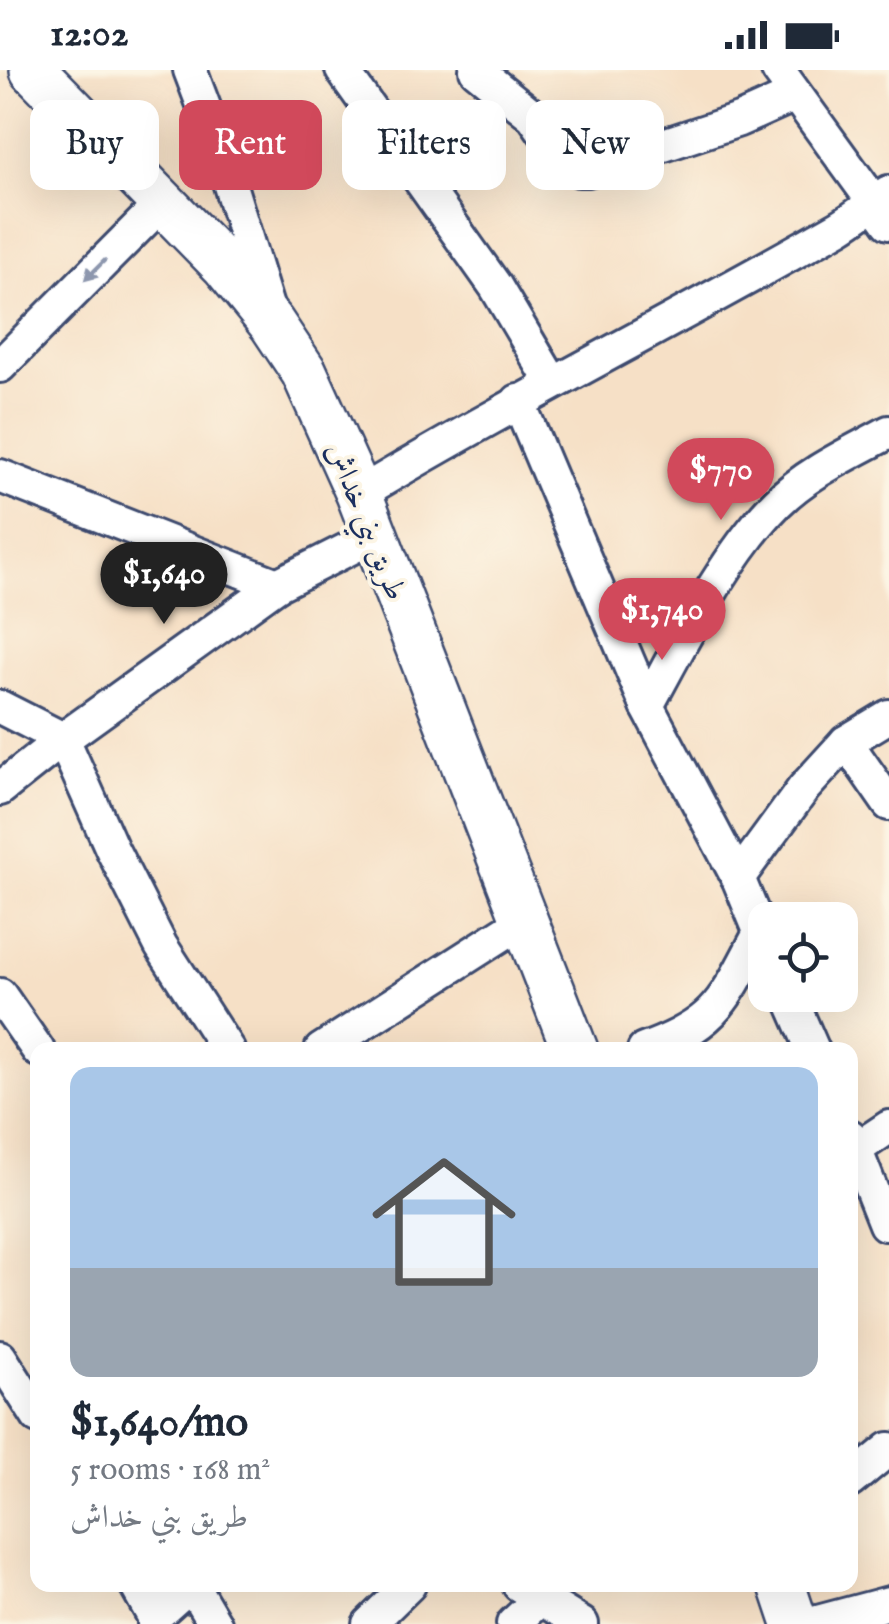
<!DOCTYPE html>
<html lang="en">
<head>
<meta charset="utf-8">
<style>
	:root { --surface:#fff; --page:#f6f6f7; --text:#1f2937; --muted:#747a83; --line:#e0e1e3; --accent:#d1495b }
	body { margin:0; font-family:"IM FELL English",Amiri,serif; background:var(--page); color:var(--text); height:100vh; display:flex; flex-direction:column; font-size:38px; white-space:nowrap }
	* { box-sizing:border-box; margin:0 }
	p { font-size:32px; color:var(--muted) }
	.icon { flex:none; width:55px; height:55px; fill:none; stroke:currentColor; stroke-width:2; stroke-linecap:round; stroke-linejoin:round }
	.map { position:relative; flex:1; overflow:hidden }
	.side { position:absolute; left:30px; top:972px; width:828px; height:550px; display:flex; flex-direction:column; background:var(--surface); border-radius:20px; box-shadow:0 10px 40px #0002 }
	.side>* { flex:none }
	.banner { position:absolute; left:30px; top:30px; width:830px; height:90px; display:flex; gap:20px }
	.fabs { position:absolute; left:748px; top:832px; display:grid; gap:20px }
	.fabs a { display:grid; place-items:center; width:110px; height:110px; border-radius:20px; background:var(--surface); box-shadow:0 10px 40px #0002; font-size:50px }
	.price { position:absolute; translate:-50% -85px; padding:0 22px; border-radius:35px; background:var(--accent); color:#fff; font-size:32px; line-height:65px; filter:drop-shadow(0 2px 5px #0008) }
	.price::after { content:''; position:absolute; left:50%; top:60px; width:30px; height:22px; margin-left:-15px; background:inherit; clip-path:polygon(0 0,100% 0,50% 100%) }
	.price.selected { background:#222; color:#fff }
	ul { padding:0; list-style:none }
	li { display:grid; align-content:center; gap:20px; height:530px; padding:0 40px }
	li+li { border-top:2px solid var(--line) }
	li span { display:grid; place-items:center; height:310px; border-radius:20px; color:#555 }
	li>.icon { margin-inline-start:auto }
	span .icon { width:180px; height:180px; fill:#fffc; stroke-width:1 }
	li b { font-size:42px }
	.tag { padding:0 35px; border-radius:20px; background:var(--surface); box-shadow:0 10px 40px #0002; font-size:35px; line-height:90px }
	.tag.selected { background:var(--accent); color:#fff }
	.status { display:flex; justify-content:space-between; align-items:center; height:70px; padding:0 50px; background:var(--surface); direction:ltr }
	.status svg { height:28px; fill:currentColor }
	.map>svg:first-child { display:block }
	.lines { fill:none; stroke-linecap:round; stroke-linejoin:round }
	.street-casing { stroke:#3c4a6e; stroke-width:38 }
	.secondary-casing { stroke:#3c4a6e; stroke-width:50 }
	.street { stroke:#fff; stroke-width:32 }
	.secondary { stroke:#fff; stroke-width:45 }
	.oneway { fill:#8d97ae }
	.labels { text-anchor:middle; stroke-width:8; stroke-linejoin:round; paint-order:stroke }
	.street-label { font-size:30px; fill:#1b2f5e; stroke:#fcf5e5 }
</style>
</head>
<body>
<div class="status"><b>12:02</b><svg viewBox="0 0 49 12"><path d="M0 12V9h3v3zM5 12V6h3v6zM10 12V3h3v9zM15 12V0h3v12zM26 1h20v11H26zM47 4h2v5h-2z"/></svg></div>
<div class="map">
<svg width="889" height="1554" viewBox="0 0 889 1554">
	<rect width="100%" height="100%" fill="#fcf5e5"/>
	<filter id="ink" filterUnits="userSpaceOnUse"><feTurbulence type="fractalNoise" baseFrequency=".01" numOctaves="2"/><feDisplacementMap in="SourceGraphic" scale="20" xChannelSelector="R" yChannelSelector="G"/><feConvolveMatrix kernelMatrix="1 2 1 2 8 2 1 2 1" color-interpolation-filters="sRGB"/></filter>
	<filter id="wash" filterUnits="userSpaceOnUse"><feTurbulence type="fractalNoise" baseFrequency=".0048" numOctaves="4" result="noise"/><feDisplacementMap in="SourceGraphic" scale="40" xChannelSelector="R" yChannelSelector="G"/><feGaussianBlur stdDeviation="2.25" result="paint"/><feColorMatrix in="noise" values="0 0 0 0 0 0 0 0 0 0 0 0 0 0 0 0 0 1.4 0 .05"/><feComposite in="paint" operator="in"/></filter>
	<g filter="url(#wash)">
		<rect width="100%" height="100%" fill="#f6e0c6"/>
	</g>
	<g filter="url(#ink)">
		<g class="lines">
			<g class="street-casing">
				<g id="street">
					<polyline points="190,0 215,66 268,240"/>
					<polyline points="342,0 496,217 552,312"/>
					<polyline points="476,0 533,46 566,93 579,100 588,100 739,50 795,25"/>
					<polyline points="778,0 889,153"/>
					<polyline points="0,296 164,131"/>
					<polyline points="518,331 647,636 738,808 765,873"/>
					<polyline points="0,406 277,515"/>
					<path d="M 359,424 C 516,330 680,248 839,157 C 856,147 872,133 889,122"/>
					<path d="M 647,636 C 682,572 726,484 777,433 C 808,402 851,383 889,362"/>
					<polyline points="0,637 63,669 112,779 161,876 228,980"/>
					<polyline points="846,672 889,734"/>
					<polyline points="0,719 63,669 277,515 374,466"/>
					<polyline points="738,808 804,718 846,672 889,646"/>
					<polyline points="0,925 38,980"/>
					<polyline points="789,925 813,980"/>
					<polyline points="321,980 523,851"/>
					<path d="M 644,980 C 719,953 724,930 760,863"/>
					<polyline points="850,1066 885,1154"/>
					<polyline points="850,1083 889,1057"/>
					<polyline points="0,1287 38,1347"/>
					<polyline points="850,1411 889,1379"/>
					<polyline points="136,1515 154,1547"/>
					<polyline points="192,1515 215,1554"/>
					<polyline points="519,1515 582,1554"/>
					<polyline points="154,1554 154,1547 190,1515"/>
					<polyline points="369,1554 409,1515"/>
					<polyline points="513,1554 541,1528"/>
					<polyline points="810,1554 889,1533"/>
				</g>
			</g>
			<g class="secondary-casing">
				<g id="secondary">
					<polyline points="33,0 225,196 272,254 304,302 359,424 575,980"/>
					<polyline points="782,1515 795,1554"/>
				</g>
			</g>
			<use href="#street" class="street"/>
			<use href="#secondary" class="secondary"/>
		</g>
		<defs><path id="oneway-solid" d="M-6-.8H1V-3.2L6.5 0L1 3.2V.8H-6Z" transform="scale(2.5)"/></defs>
		<use class="oneway" href="#oneway-solid" transform="translate(95 200) rotate(135)"/>
	</g>
	<g class="labels">
		<g class="street-label">
			<text transform="translate(367 451) rotate(68)" y="10">طريق بني خداش</text>
		</g>
	</g>
</svg>
<div class="fabs">
<a><svg class="icon" aria-label="locate" viewBox="0 0 24 24"><circle cx="12" cy="12" r="6"/><path d="M12 2v4M12 18v4M2 12h4M18 12h4"/></svg></a>
</div>
<b class="price" style="left:721px;top:453px">$770</b>
<b class="price selected" style="left:164px;top:557px">$1,640</b>
<b class="price" style="left:662px;top:593px">$1,740</b>
<div class="banner">
<a class="tag">Buy</a>
<a class="tag selected">Rent</a>
<a class="tag">Filters</a>
<a class="tag">New</a>
</div>
<section class="side">
<ul>
<li><span style="background:linear-gradient(#a9c7e8 65%,#9aa5b1 0)"><svg class="icon" aria-label="home" viewBox="0 0 24 24"><path d="M3 11l9-7 9 7M6 9v11h12V9"/></svg></span><div><b>$1,640/mo</b><p>5 rooms · 168 m²</p><p>طريق بني خداش</p></div></li>
</ul>
</section>
</div>
</body>
</html>
